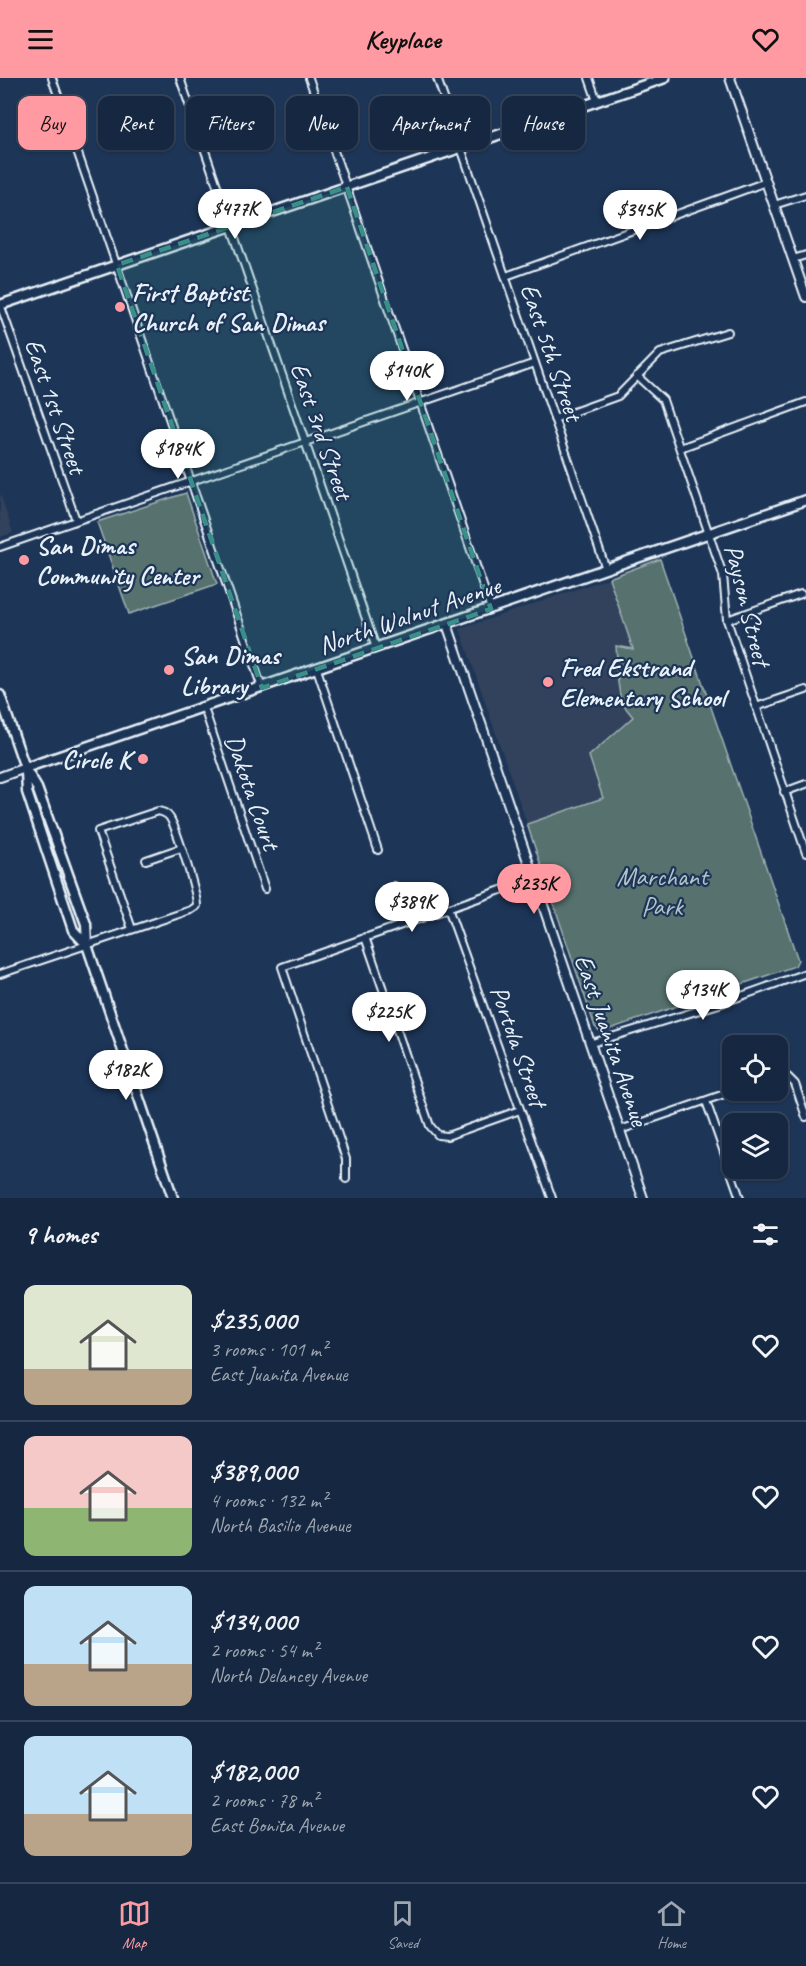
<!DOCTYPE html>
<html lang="en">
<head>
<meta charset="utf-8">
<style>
	:root { --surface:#162841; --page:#23344c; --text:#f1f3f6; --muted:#9ea6b1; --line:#35445a; --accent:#ff9aa2 }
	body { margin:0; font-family:Caveat,sans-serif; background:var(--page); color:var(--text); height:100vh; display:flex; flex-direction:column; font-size:22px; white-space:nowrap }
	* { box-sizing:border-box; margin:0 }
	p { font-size:20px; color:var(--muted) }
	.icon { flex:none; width:33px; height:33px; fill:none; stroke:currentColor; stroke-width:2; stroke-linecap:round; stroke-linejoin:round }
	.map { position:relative; height:1120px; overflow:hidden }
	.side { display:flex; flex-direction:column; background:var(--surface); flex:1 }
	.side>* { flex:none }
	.guide { position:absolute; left:18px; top:18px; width:771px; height:54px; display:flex; gap:12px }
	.controls { position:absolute; left:722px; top:957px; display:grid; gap:12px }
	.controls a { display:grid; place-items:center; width:66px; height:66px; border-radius:12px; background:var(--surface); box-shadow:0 2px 4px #0004,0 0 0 2px var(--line); font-size:30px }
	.price { position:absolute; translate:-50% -51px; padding:0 14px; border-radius:21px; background:#fff; color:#222; font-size:20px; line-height:39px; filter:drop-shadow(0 2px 3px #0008) }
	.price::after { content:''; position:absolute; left:50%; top:36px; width:18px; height:14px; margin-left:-9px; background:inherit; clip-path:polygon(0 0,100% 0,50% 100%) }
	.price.active { background:var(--accent); color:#111 }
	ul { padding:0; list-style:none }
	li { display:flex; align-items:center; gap:18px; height:150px; padding:0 24px }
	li+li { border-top:2px solid var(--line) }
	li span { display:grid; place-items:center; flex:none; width:168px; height:120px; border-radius:12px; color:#555 }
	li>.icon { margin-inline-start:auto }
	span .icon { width:72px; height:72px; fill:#fffc; stroke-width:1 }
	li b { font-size:26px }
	h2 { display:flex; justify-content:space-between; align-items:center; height:72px; padding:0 24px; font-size:26px }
	.tag { padding:0 21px; border-radius:12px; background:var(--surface); box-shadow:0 2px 4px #0004,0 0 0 2px var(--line); font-size:21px; line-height:54px }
	.tag.active { background:var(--accent); color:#111 }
	header { display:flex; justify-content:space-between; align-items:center; height:78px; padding:0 24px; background:var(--accent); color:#111; font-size:27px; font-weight:700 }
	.menu { display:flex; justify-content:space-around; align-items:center; height:84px; border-top:2px solid var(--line); background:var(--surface); font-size:16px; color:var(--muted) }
	.menu a { display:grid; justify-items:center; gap:3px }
	.menu .active { color:var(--accent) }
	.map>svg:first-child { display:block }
	.built { fill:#30435c }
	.green { fill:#57716e; stroke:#a0b1b3; stroke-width:1.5 }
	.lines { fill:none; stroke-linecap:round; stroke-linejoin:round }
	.minor-casing { stroke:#e8f1f8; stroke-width:10 }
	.tertiary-casing { stroke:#e8f1f8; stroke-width:12 }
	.secondary-casing { stroke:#e8f1f8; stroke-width:13 }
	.minor { stroke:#1d3557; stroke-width:6 }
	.tertiary { stroke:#1d3557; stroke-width:8 }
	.secondary { stroke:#1d3557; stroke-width:8 }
	.marked { fill:#3a8f8a; fill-opacity:0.2; stroke:#3a8f8a; stroke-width:4.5; stroke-dasharray:12 8; stroke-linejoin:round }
	.poi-dot { fill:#ff9aa2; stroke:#1d3557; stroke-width:2 }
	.labels { text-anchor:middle; stroke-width:4.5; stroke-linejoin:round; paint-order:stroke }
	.poi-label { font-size:26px; font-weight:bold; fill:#e8f1f8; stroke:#1d3557; text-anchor:start }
	.street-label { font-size:26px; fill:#e8f1f8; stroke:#1d3557 }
	.park-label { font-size:26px; fill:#b5c4c8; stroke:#1d3557 }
</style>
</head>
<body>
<header><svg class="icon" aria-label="menu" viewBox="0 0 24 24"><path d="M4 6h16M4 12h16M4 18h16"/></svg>Keyplace<svg class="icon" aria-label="heart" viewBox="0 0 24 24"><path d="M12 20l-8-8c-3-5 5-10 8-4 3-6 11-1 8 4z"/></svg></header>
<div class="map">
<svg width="806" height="1120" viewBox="0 0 806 1120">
	<rect width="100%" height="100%" fill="#1d3557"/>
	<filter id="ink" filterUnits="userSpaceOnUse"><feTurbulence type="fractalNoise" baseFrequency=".0167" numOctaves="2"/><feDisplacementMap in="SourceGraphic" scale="12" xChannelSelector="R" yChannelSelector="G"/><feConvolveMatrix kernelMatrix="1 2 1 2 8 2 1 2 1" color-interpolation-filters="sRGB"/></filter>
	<g filter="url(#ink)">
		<g class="built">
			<polygon points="0,415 13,455 0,459"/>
			<polygon points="609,500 633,571 621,624 633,639 589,678 603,720 527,746 460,551"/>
		</g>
		<g class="green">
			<polygon points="186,415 217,506 129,536 97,444"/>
			<polygon points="660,481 798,882 795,888 601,954 595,949 527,746 603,720 589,678 633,639 621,624 615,584 617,582 616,568 633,571 609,500"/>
		</g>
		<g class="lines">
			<g class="minor-casing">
				<g id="minor">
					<polyline points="52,0 262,610"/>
					<polyline points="180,0 376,570"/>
					<polyline points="309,0 491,531"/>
					<polyline points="437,0 606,491"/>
					<polyline points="589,0 597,23"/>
					<polyline points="774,127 806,117"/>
					<polyline points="793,181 806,177"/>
					<polyline points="506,198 766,104"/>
					<polyline points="0,226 76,442"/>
					<polyline points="637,298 663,322 723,497 727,542 806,775"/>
					<polyline points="554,341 618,318 660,275 728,254"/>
					<polyline points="680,370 806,324"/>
					<polyline points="0,469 535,285"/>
					<polyline points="727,542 801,516"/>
					<polyline points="317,591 378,772"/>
					<polyline points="756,629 806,612"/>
					<polyline points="204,630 265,811"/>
					<polyline points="784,714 806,706"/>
					<polyline points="146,782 181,770"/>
					<polyline points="394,808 405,845"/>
					<polyline points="448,830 552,1120"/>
					<polyline points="365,859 430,1048 438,1057 447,1058 520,1032"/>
					<path d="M 0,896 L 191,832 L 197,828 C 197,814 177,752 170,740 C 167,735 163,734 158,733 L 98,753 L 132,851"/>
					<polyline points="592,965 719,926 806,895"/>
					<polyline points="777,999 788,999 795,1006 806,1039"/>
					<polyline points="706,1023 740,1120"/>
					<polyline points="620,1052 736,1012"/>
					<polyline points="346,1101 346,1081 282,889 535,800"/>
				</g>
			</g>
			<g class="tertiary-casing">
				<g id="tertiary">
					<polyline points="730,0 806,219"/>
					<polyline points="447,546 643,1120"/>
					<polyline points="0,699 25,690"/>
				</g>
			</g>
			<g class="secondary-casing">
				<g id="secondary">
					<polyline points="0,227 665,0"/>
					<polyline points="0,617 25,690 37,710 86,846 87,867 173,1120"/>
					<polyline points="25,690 806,422"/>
					<polyline points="26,694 27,714 73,852 87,867"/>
				</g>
			</g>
			<use href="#minor" class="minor"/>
			<use href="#tertiary" class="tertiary"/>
			<use href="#secondary" class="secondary"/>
		</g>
	</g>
	<path class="marked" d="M 347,109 L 491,531 L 262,610 L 117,187 Z"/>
	<g class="poi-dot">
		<circle cx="120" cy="229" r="6"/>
		<circle cx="24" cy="482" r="6"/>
		<circle cx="169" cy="592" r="6"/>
		<circle cx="548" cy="604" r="6"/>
		<circle cx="143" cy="681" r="6"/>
	</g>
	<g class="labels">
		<g class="poi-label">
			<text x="132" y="223">First Baptist<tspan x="132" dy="30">Church of San Dimas</tspan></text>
			<text x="36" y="476">San Dimas<tspan x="36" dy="30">Community Center</tspan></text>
			<text x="181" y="586">San Dimas<tspan x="181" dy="30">Library</tspan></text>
			<text x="560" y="598">Fred Ekstrand<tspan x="560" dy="30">Elementary School</tspan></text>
			<text x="131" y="690" text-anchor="end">Circle K</text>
		</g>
		<g class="street-label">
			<text transform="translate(552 274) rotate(71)" y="9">East 5th Street</text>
			<text transform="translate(56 328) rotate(71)" y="9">East 1st Street</text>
			<text transform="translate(322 353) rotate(71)" y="9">East 3rd Street</text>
			<text transform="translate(748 527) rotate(76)" y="9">Payson Street</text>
			<text transform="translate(409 537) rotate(-19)" y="9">North Walnut Avenue</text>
			<text transform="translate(253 714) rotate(71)" y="9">Dakota Court</text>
			<text transform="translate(612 962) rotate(71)" y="9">East Juanita Avenue</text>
			<text transform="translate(519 968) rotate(71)" y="9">Portola Street</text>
		</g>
		<g class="park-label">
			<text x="662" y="807">Marchant<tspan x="662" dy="30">Park</tspan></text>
		</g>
	</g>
</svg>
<div class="controls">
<a><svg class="icon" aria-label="locate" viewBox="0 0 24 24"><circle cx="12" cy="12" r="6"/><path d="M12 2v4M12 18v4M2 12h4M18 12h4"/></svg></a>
<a><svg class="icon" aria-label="layers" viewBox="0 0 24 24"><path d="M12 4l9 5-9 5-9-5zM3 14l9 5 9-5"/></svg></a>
</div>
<b class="price" style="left:235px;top:162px">$477K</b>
<b class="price" style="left:640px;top:163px">$345K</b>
<b class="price" style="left:407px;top:324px">$140K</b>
<b class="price" style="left:178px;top:402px">$184K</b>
<b class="price active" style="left:534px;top:837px">$235K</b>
<b class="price" style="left:412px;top:855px">$389K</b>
<b class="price" style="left:703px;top:943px">$134K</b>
<b class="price" style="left:389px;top:965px">$225K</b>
<b class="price" style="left:126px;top:1023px">$182K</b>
<div class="guide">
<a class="tag active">Buy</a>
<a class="tag">Rent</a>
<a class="tag">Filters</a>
<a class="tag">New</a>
<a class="tag">Apartment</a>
<a class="tag">House</a>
</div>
</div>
<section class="side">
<h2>9 homes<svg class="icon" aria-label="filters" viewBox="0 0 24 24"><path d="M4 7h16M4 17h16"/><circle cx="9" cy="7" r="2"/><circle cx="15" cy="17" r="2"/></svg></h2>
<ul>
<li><span style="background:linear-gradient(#dfe7d0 70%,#b9a48a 0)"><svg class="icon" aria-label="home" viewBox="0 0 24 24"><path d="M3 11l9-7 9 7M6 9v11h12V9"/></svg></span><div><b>$235,000</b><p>3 rooms · 101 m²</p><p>East Juanita Avenue</p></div><svg class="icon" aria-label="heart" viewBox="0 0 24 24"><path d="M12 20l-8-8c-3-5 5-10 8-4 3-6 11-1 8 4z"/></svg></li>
<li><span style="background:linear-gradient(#f6c9c9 60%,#8fb573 0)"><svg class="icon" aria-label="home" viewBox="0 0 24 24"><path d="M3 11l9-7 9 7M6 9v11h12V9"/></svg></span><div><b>$389,000</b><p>4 rooms · 132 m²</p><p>North Basilio Avenue</p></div><svg class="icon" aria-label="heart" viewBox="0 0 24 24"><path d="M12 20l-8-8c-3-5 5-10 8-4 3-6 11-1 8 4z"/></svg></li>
<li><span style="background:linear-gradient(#bfe0f5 65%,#b9a48a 0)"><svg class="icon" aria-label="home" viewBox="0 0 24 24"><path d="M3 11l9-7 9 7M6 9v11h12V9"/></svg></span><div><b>$134,000</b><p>2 rooms · 54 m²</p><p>North Delancey Avenue</p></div><svg class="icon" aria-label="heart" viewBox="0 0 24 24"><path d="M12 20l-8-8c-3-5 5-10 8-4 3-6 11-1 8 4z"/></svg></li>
<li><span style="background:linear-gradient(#bfe0f5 65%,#b9a48a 0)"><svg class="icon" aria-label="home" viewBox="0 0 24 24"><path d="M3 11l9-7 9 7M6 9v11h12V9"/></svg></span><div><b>$182,000</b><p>2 rooms · 78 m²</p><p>East Bonita Avenue</p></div><svg class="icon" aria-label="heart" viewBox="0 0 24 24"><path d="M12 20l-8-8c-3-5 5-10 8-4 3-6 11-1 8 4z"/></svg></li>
</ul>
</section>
<nav class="menu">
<a class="active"><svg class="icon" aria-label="map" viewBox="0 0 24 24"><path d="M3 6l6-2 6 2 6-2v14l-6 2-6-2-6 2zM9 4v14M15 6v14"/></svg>Map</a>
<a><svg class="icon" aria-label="saved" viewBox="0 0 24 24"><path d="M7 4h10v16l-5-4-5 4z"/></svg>Saved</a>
<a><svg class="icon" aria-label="home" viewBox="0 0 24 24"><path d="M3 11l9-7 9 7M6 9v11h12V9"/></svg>Home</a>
</nav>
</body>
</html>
